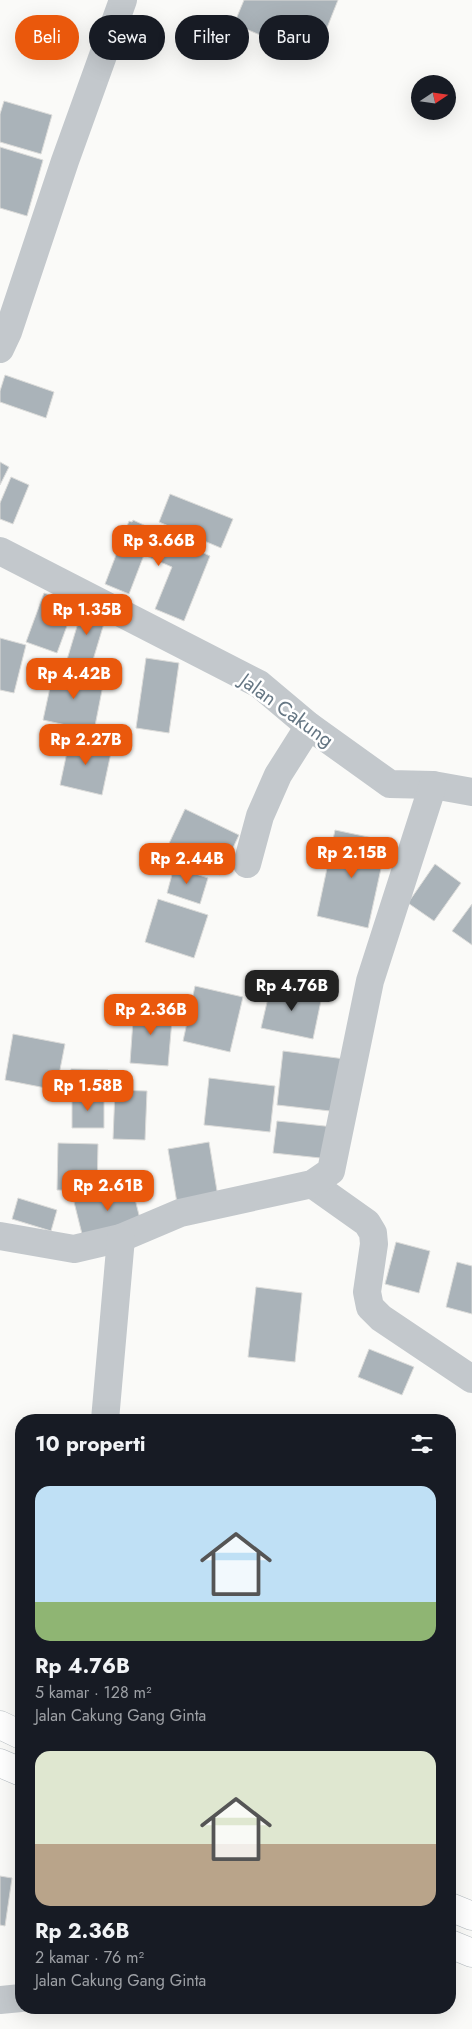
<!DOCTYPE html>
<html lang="id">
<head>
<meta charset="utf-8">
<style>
	:root { --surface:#171b24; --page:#20242c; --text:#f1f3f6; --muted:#9ea1a6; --accent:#ea580c }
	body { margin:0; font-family:Jost,sans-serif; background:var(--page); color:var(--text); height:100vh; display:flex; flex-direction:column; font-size:19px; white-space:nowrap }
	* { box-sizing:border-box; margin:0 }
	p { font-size:16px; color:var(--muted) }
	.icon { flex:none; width:28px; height:28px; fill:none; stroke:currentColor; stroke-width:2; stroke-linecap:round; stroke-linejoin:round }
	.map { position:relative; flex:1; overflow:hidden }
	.drawer { position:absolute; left:15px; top:1414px; width:441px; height:600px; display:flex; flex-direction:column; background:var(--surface); border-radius:20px; box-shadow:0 5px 20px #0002 }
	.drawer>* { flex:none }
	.guide { position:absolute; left:15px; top:15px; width:442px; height:45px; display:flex; gap:10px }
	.needle { width:32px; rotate:77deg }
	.controls { position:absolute; left:411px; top:75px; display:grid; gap:10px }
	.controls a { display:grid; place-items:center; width:45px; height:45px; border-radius:50%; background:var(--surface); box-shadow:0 5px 20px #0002; font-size:25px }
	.price { position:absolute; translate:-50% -42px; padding:0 11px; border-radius:10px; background:var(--accent); color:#fff; font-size:16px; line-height:32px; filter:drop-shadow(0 1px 2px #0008) }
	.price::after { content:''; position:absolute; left:50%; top:30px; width:15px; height:11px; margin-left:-8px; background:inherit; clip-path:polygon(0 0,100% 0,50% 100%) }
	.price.current { background:#222; color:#fff }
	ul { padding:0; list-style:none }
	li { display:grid; align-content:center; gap:10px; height:265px; padding:0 20px }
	li span { display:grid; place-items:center; height:155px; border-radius:15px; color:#555 }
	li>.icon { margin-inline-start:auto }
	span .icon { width:90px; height:90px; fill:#fffc; stroke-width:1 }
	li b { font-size:21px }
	h2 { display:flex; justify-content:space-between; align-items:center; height:60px; padding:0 20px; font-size:21px }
	.pill { padding:0 18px; border-radius:22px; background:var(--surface); box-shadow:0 5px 20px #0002; font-size:18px; line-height:45px }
	.pill.current { background:var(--accent); color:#fff }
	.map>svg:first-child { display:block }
	.building { fill:#aab3b9; stroke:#dcdcda }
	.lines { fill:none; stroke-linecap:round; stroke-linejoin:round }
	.secondary-casing { stroke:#b3babf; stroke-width:29 }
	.minor { stroke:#c3c8cc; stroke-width:28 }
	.secondary { stroke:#fff; stroke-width:28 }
	.labels { text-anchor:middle; stroke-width:5; stroke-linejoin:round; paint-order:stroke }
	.street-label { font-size:20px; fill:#657683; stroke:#fff }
</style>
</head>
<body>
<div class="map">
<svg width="472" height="2029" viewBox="0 0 472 2029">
	<rect width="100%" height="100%" fill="#fafaf8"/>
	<g class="building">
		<polygon points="244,0 338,0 315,58 234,24"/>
		<polygon points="4,101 52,115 41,154 0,142 0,114"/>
		<polygon points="0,147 43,160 27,216 0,208"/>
		<polygon points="5,375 54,392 46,418 0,402 0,391"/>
		<polygon points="0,462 9,467 0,485"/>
		<polygon points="11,477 29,485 13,524 0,519 0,503"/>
		<polygon points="170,494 233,519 221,548 159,522"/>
		<polygon points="133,520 210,556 184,621 155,609 172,567 144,555 129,594 105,584 129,521 132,522"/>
		<polygon points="44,593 75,604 57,653 26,642"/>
		<polygon points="84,603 108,610 90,670 66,663"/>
		<polygon points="0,638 26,645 14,693 0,690"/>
		<polygon points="146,658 179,663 169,733 136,728"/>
		<polygon points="54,669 104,680 94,731 43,720"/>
		<polygon points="70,738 112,748 102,795 60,785"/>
		<polygon points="185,809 239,835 220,875 166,850"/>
		<polygon points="335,830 387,841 368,928 317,916"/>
		<polygon points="435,864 461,883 434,921 408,903"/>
		<polygon points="174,867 208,878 200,904 167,893"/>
		<polygon points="158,899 208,915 194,958 145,942"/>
		<polygon points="472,904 472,945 452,931"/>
		<polygon points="271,985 322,996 313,1039 261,1028"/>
		<polygon points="195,986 243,997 230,1052 183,1041"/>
		<polygon points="134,1006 173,1009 168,1066 130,1063"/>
		<polygon points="13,1034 65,1044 56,1090 5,1080"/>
		<polygon points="283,1051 345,1059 339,1112 277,1105"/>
		<polygon points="71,1069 108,1070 107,1089 70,1087"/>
		<polygon points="209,1078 275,1086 270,1132 204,1125"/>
		<polygon points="115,1090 147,1091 145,1140 113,1139"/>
		<polygon points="72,1095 104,1096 104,1128 72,1128"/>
		<polygon points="277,1121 334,1127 330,1159 273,1153"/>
		<polygon points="209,1142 218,1197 177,1203 168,1149"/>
		<polygon points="58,1143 98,1144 97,1191 57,1190"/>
		<polygon points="132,1187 141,1223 83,1238 74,1202"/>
		<polygon points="18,1198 57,1210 51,1231 12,1219"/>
		<polygon points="396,1242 430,1251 419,1293 385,1284"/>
		<polygon points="457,1262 472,1266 472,1314 446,1307"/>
		<polygon points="256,1287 302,1293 295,1362 248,1357"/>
		<polygon points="369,1349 414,1367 402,1395 358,1377"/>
		<polygon points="21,1851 21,1879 16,1879"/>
		<polygon points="0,1876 12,1878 5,1926 0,1925"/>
	</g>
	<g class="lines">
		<g class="secondary-casing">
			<g id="secondary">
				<polyline points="0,1725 21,1735"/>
				<polyline points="0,1763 21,1772"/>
				<polyline points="450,1907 472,1916"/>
				<polyline points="450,1944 472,1953"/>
			</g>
		</g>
		<g class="minor">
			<polyline points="0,349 8,332 65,161 123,0"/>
			<polyline points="0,551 259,684 309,726 390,784 433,785 472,792"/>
			<polyline points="247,864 260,816 278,775 309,726"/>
			<polyline points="312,1184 367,1223 373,1233 374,1244 367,1292 370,1307 381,1318 472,1379"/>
			<polyline points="0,1236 74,1249 121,1238 180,1213 312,1184 331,1171 370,981 433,785"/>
			<polyline points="105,1420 121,1238"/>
			<polyline points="0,2000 21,1998"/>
		</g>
		<use href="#secondary" class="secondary"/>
	</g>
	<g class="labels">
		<g class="street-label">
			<text transform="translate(287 710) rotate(36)" y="7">Jalan Cakung</text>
		</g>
	</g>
</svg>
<div class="controls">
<a><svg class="needle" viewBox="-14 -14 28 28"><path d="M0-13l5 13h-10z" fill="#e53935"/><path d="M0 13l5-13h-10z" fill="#9ea1a6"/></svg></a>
</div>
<b class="price" style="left:159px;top:567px">Rp 3.66B</b>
<b class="price" style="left:87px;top:636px">Rp 1.35B</b>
<b class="price" style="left:74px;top:700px">Rp 4.42B</b>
<b class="price" style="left:86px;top:766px">Rp 2.27B</b>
<b class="price" style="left:352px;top:879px">Rp 2.15B</b>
<b class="price" style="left:187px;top:885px">Rp 2.44B</b>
<b class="price current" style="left:292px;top:1012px">Rp 4.76B</b>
<b class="price" style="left:151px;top:1036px">Rp 2.36B</b>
<b class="price" style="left:88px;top:1112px">Rp 1.58B</b>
<b class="price" style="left:108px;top:1212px">Rp 2.61B</b>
<div class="guide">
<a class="pill current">Beli</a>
<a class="pill">Sewa</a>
<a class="pill">Filter</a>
<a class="pill">Baru</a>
</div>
<section class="drawer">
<h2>10 properti<svg class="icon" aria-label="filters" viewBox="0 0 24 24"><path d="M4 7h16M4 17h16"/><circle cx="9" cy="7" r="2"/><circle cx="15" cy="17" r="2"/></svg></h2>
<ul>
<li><span style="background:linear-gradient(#bfe0f5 75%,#8fb573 0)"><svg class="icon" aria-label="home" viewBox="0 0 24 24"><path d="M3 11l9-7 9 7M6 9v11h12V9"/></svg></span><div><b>Rp 4.76B</b><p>5 kamar · 128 m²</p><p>Jalan Cakung Gang Ginta</p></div></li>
<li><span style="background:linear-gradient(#dfe7d0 60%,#b9a48a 0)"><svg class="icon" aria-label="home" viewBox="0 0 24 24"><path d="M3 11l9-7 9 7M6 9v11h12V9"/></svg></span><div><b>Rp 2.36B</b><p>2 kamar · 76 m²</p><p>Jalan Cakung Gang Ginta</p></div></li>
</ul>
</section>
</div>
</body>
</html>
